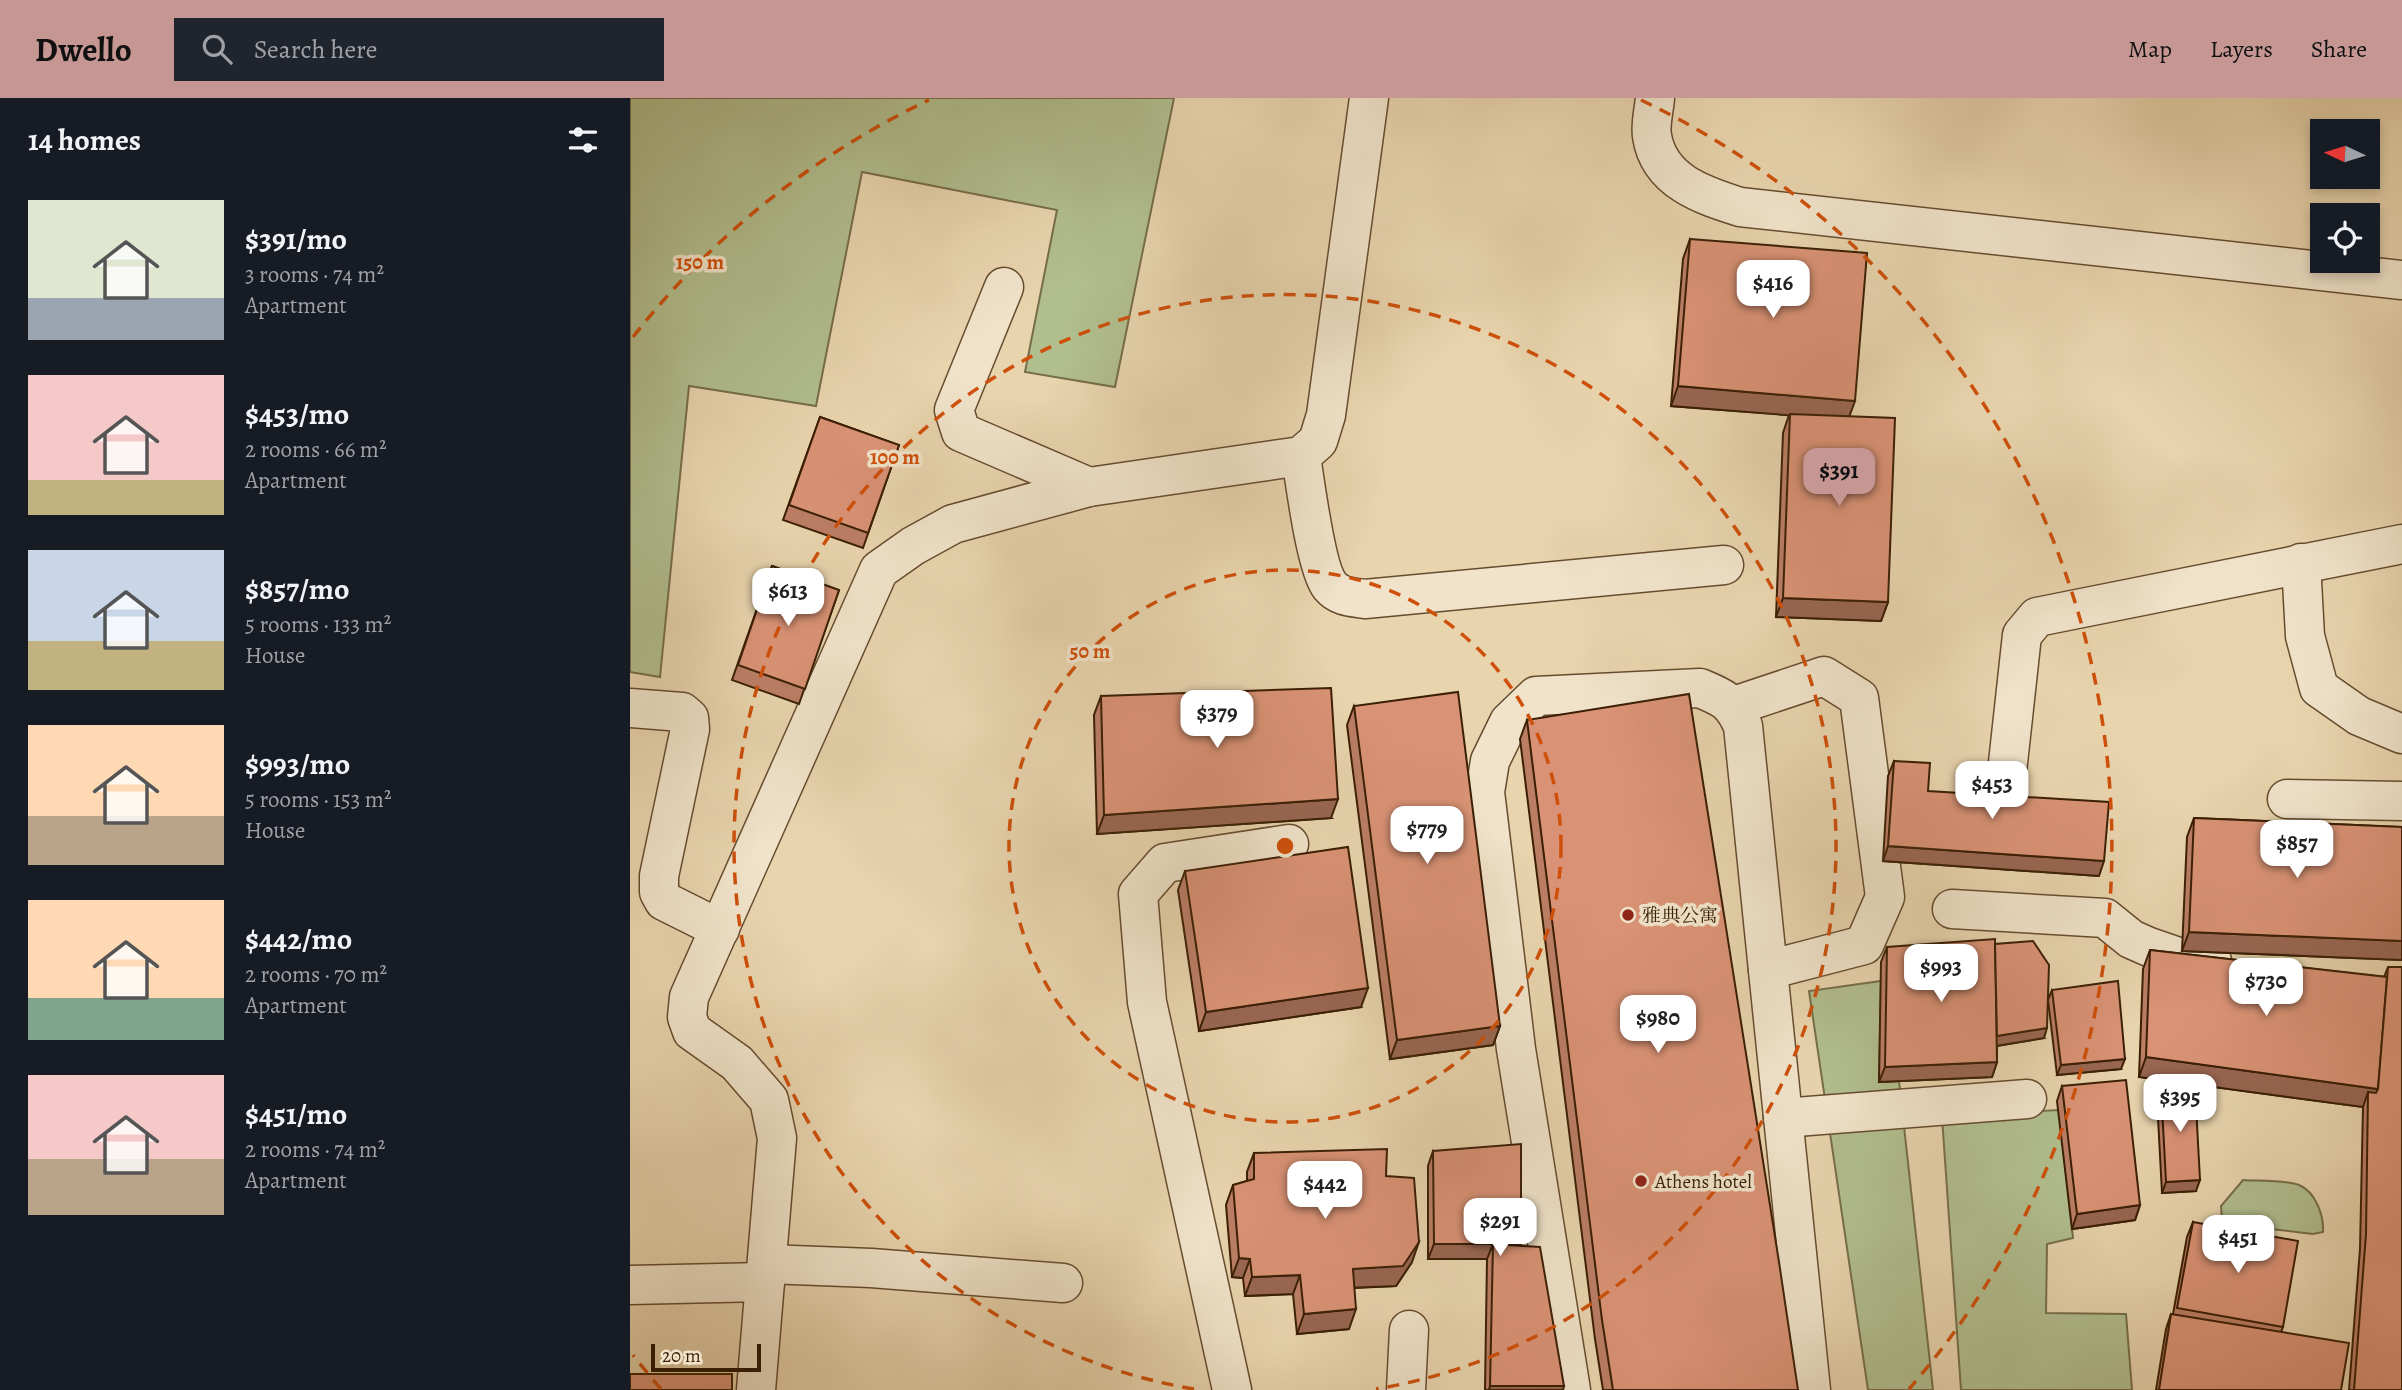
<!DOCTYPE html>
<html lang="en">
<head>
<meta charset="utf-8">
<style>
	:root { --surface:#171b24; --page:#20242c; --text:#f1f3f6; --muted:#9ea1a6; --accent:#c59692 }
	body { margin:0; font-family:Alegreya,"Noto Serif SC",serif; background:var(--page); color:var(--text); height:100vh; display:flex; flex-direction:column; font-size:26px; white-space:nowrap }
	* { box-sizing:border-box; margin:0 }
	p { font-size:23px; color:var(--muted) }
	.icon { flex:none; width:38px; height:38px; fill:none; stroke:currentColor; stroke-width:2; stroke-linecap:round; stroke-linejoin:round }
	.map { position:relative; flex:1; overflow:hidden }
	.sheet { display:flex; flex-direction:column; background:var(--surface); width:630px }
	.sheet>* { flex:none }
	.needle { width:46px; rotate:274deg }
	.fabs { position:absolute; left:1680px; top:21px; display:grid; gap:14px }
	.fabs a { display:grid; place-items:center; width:70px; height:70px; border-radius:0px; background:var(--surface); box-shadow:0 4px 10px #0003; font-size:35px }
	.scale { position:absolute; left:21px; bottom:18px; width:110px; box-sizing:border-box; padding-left:7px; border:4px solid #3b1f05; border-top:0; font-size:19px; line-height:24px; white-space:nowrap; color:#3b1f05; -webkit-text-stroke:5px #f0e3ca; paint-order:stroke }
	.price { position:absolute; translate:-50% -60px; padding:0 16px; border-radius:14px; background:#fff; color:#222; font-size:23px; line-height:46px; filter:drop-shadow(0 2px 4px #0008) }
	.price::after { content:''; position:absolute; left:50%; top:42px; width:21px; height:16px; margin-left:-10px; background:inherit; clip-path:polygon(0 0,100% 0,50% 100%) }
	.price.on { background:var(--accent); color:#111 }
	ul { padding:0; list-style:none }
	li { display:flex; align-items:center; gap:21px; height:175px; padding:0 28px }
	li span { display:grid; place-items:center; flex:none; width:196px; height:140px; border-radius:0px; color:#555 }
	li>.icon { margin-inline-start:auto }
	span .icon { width:84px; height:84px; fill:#fffc; stroke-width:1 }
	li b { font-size:30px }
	h2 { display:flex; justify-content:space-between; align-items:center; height:84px; padding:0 28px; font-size:30px }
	header { display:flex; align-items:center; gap:42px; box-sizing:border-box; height:98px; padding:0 35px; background:var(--accent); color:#111 }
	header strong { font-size:33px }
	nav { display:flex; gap:38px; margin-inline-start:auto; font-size:24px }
	.search { width:490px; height:63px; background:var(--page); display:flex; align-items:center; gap:18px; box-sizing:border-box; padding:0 24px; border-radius:0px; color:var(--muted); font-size:26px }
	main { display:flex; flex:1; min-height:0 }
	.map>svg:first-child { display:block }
	.green { fill:#b1be8e; stroke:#766e4a; stroke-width:2 }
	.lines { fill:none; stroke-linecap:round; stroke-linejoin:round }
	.minor-casing { stroke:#664c2f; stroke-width:41 }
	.minor { stroke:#f0e3ca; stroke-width:38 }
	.wall { fill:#bb7e65; stroke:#3b1f05; stroke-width:2 }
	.shaded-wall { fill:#986652; stroke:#3b1f05; stroke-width:2 }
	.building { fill:#d99275; stroke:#3b1f05; stroke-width:2 }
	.ring { fill:none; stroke:#ce500b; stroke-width:3.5; stroke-dasharray:12 9 }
	.poi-dot { fill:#8f2418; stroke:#f0e3ca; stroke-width:2.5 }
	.labels { text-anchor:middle; stroke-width:7; stroke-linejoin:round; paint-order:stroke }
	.poi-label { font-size:19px; fill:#3b1f05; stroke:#f0e3ca; text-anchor:start }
	.centre { fill:#ce500b; stroke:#f0e3ca; stroke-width:3.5 }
	.ring-label { font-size:21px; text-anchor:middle; font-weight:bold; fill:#ce500b; stroke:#f0e3ca; stroke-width:7; stroke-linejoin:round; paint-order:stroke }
</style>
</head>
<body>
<header>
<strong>Dwello</strong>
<div class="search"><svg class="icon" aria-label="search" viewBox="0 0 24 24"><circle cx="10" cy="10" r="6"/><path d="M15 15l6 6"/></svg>Search here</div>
<nav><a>Map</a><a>Layers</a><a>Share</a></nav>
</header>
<main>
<section class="sheet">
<h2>14 homes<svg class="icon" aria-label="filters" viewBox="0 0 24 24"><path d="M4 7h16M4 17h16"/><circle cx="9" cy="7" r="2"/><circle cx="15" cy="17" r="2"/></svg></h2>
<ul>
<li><span style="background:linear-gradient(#dfe7d0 70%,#9aa5b1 0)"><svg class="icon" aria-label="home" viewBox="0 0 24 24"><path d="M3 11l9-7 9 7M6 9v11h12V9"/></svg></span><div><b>$391/mo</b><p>3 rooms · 74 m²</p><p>Apartment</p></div></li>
<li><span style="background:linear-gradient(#f6c9c9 75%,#c2b280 0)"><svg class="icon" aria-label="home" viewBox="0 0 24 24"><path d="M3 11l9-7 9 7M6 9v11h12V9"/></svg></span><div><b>$453/mo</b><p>2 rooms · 66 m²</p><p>Apartment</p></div></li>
<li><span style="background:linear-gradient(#c9d6e8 65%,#c2b280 0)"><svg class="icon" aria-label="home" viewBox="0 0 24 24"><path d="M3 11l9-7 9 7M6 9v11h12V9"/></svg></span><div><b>$857/mo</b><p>5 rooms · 133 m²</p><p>House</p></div></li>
<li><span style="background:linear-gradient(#ffd9b3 65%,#b9a48a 0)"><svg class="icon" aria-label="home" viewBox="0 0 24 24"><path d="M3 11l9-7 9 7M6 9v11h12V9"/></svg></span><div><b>$993/mo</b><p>5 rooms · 153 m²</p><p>House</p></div></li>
<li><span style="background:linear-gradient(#ffd9b3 70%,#7fa58c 0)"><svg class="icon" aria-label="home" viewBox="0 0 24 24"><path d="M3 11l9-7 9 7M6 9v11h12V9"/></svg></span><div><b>$442/mo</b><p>2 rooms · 70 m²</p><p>Apartment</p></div></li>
<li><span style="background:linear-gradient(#f6c9c9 60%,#b9a48a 0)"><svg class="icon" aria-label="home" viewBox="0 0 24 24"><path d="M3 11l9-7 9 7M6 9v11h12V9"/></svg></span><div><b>$451/mo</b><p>2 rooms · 74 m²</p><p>Apartment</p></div></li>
</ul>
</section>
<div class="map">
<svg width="1772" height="1292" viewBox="0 0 1772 1292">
	<rect width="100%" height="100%" fill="#e8d4ad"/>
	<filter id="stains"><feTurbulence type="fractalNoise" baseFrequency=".00286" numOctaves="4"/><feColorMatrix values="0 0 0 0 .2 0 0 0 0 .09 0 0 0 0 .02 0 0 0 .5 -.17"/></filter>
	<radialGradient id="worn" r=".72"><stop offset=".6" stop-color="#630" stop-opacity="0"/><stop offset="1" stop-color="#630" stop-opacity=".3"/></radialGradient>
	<g class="green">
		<polygon points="0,0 544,0 485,289 395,274 427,112 232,74 186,308 59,288 30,579 0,574"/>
		<polygon points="1251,883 1249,984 1269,983 1303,1292 1238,1292 1179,893"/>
		<polygon points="1429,1012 1443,1140 1417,1146 1416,1215 1496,1216 1502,1292 1331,1292 1312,1019"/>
		<path d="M 1613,1082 C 1629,1083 1655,1082 1669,1087 C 1686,1094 1694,1118 1693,1134 L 1683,1136 L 1618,1128 L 1592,1121 L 1591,1108 Z"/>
	</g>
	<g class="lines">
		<g class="minor-casing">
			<g id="minor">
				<path d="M 1025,0 C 1024,12 1020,27 1022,38 C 1029,83 1072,97 1110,109 L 1772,182"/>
				<polyline points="374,189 324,312 331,334 459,389"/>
				<path d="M 671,358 C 675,384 686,471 700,488 C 709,499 722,499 735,501 L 1094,467"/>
				<polyline points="1671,465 1675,538 1689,590 1729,618 1772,636"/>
				<polyline points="1104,608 1194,578 1229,600 1255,799 1234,847 1138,872"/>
				<polyline points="0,610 52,614 59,620 60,631 29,778 29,794 34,803 90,831"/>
				<polyline points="1377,674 1392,537 1407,519 1772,446"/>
				<polyline points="1657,701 1772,703"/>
				<polyline points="1322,811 1475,820 1501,841 1519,849 1551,860 1582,863"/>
				<polyline points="1153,1020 1397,1001"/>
				<polyline points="137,1166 241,1170 433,1185"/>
				<polyline points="0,1187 135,1184"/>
				<polyline points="126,1292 147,1040 139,1002 107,965 62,933 57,919 59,899 249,472 283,448 323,426 459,389 671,358 688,343 696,317 739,0"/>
				<polyline points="602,1292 517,904 508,796 535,765 659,746"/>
				<polyline points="776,1292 779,1232"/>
				<path d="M 941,1292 L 886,951 L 855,694 L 860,663 L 879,624 L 906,598 L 1070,590 C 1094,600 1102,603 1113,628 L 1181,1292"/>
			</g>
		</g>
		<use href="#minor" class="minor"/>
	</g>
	<g class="wall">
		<polygon points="1060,141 1219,318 1258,504 1251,523 1146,519 1153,335 1159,317 1041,308 1053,161"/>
		<polygon points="190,319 269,347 233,450 153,422"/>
		<polygon points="142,468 209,492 169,606 102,582"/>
		<polygon points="471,598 701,720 467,736 464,617"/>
		<polygon points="724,608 870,928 863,947 760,961 717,627"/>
		<polygon points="897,622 1168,1292 973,1292 965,1241 890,641"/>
		<polygon points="1264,663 1298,693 1469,778 1253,763 1258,678"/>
		<polygon points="1564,720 1772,729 1772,862 1552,853 1557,739"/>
		<polygon points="555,773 731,909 569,933 548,792"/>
		<polygon points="1257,849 1414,940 1367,948 1367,964 1362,979 1249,984 1251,864"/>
		<polygon points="1520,852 1754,879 1758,869 1772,1292 1719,1292 1730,1151 1733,1009 1509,979 1513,871"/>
		<polygon points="1422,892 1491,971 1427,977 1418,902"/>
		<polygon points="1432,988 1510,1107 1505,1122 1442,1131 1427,1003"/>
		<polygon points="1531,990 1566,1093 1532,1095 1527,1001"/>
		<polygon points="803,1053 891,1146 890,1148 933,1292 855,1292 857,1161 798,1161 798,1068"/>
		<polygon points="624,1055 756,1078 782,1164 766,1188 724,1190 719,1231 667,1236 663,1196 615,1198 613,1180 602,1179 596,1107 603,1087 617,1083 617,1074"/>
		<polygon points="1563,1124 1653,1229 1651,1234 1711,1292 1526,1292 1536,1231 1541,1216 1543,1216 1557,1139"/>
	</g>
	<g class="shaded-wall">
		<polygon points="1048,288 1225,303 1218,322 1041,308"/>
		<polygon points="1153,500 1258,504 1251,523 1146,519"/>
		<polygon points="708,701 701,720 467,736 474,717"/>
		<polygon points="1258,748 1474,763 1469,778 1253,763"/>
		<polygon points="1559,834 1772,843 1772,862 1552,853"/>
		<polygon points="738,890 731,909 569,933 576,914"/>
		<polygon points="870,928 863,947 760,961 767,942"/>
		<polygon points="1417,930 1414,940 1360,949 1364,938"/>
		<polygon points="1516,959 1748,991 1741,1011 1738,994 1733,1009 1509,979"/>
		<polygon points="1495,961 1491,971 1427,977 1431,967"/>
		<polygon points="1367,964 1362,979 1249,984 1255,969"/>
		<polygon points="1570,1082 1566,1093 1532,1095 1536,1084"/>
		<polygon points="1510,1107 1505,1122 1442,1131 1447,1116"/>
		<polygon points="789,1144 782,1164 766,1188 716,1190 723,1171"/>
		<polygon points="804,1146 863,1146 857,1161 798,1161"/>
		<polygon points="609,1160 620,1161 613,1180 602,1179"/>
		<polygon points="670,1177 663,1196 615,1198 622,1179"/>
		<polygon points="726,1211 719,1231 667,1236 674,1216"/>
		<polygon points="860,1288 934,1288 933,1292 859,1292"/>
	</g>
	<g class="building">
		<polygon points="1060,141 1237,155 1225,303 1048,288"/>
		<polygon points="1160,316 1265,320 1258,504 1153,500"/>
		<polygon points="190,319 269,347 238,435 159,407"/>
		<polygon points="142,468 209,492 175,591 108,567"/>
		<polygon points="701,590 708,701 474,717 471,598"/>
		<polygon points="828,594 870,928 767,942 724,608"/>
		<polygon points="1059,596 1149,1164 1168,1292 983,1292 972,1222 897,622"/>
		<polygon points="1264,663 1300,665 1298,693 1479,704 1474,763 1258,748"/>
		<polygon points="1564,720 1772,729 1772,843 1559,834"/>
		<polygon points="718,749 738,890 576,914 555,773"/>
		<polygon points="1365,841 1367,964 1255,969 1257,849"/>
		<polygon points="1403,843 1419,867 1417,930 1367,938 1365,846"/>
		<polygon points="1520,852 1757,879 1748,991 1516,959"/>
		<polygon points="1758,869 1772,869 1772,1292 1724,1292 1736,1136 1738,994 1746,995 1748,991"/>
		<polygon points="1488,883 1495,961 1431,967 1422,892"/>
		<polygon points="1496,982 1510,1107 1447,1116 1432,988"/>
		<polygon points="1565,989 1570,1082 1536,1084 1531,990"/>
		<polygon points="891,1046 891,1146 878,1147 910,1149 934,1288 860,1288 863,1146 804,1146 803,1053"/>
		<polygon points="757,1051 756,1078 784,1080 789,1144 773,1168 723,1171 726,1211 674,1216 670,1177 622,1179 620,1161 609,1160 603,1087 624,1081 624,1055"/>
		<polygon points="1563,1124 1668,1143 1653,1229 1547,1210"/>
		<polygon points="1541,1216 1719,1245 1711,1292 1529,1292"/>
		<rect x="0" y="1276" width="102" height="16"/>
	</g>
	<g class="ring">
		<circle cx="655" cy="748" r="276"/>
		<path d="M564 1291A551 551 0 1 1 746 1291"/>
		<path d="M31 1291A827 827 0 0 1 3 1257M3 239A827 827 0 0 1 299 2M1011 2A827 827 0 0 1 1279 1291"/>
	</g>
	<g class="poi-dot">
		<circle cx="998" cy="817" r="7"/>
		<circle cx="1011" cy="1083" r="7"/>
	</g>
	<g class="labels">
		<g class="poi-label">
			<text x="1012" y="824">雅典公寓</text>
			<text x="1025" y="1090">Athens hotel</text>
		</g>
	</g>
	<circle cx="655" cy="748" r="10" class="centre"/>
	<g class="ring-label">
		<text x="70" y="171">150 m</text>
		<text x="265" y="366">100 m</text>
		<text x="460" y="560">50 m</text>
	</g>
	<rect width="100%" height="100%" filter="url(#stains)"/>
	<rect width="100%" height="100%" fill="url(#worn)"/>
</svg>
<div class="fabs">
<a><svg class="needle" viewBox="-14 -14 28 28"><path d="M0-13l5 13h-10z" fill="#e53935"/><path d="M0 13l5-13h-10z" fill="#9ea1a6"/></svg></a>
<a><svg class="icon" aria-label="locate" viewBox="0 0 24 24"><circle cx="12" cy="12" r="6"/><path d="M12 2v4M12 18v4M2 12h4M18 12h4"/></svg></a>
</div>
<div class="scale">20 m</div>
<b class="price" style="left:1143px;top:222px">$416</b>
<b class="price on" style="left:1209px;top:410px">$391</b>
<b class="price" style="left:158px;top:530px">$613</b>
<b class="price" style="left:587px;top:652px">$379</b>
<b class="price" style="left:1362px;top:723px">$453</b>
<b class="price" style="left:797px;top:768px">$779</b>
<b class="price" style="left:1667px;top:782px">$857</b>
<b class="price" style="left:1311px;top:906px">$993</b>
<b class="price" style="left:1636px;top:920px">$730</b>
<b class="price" style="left:1028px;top:957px">$980</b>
<b class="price" style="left:1550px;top:1036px">$395</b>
<b class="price" style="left:695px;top:1123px">$442</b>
<b class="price" style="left:870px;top:1160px">$291</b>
<b class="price" style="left:1608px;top:1177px">$451</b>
</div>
</main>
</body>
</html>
